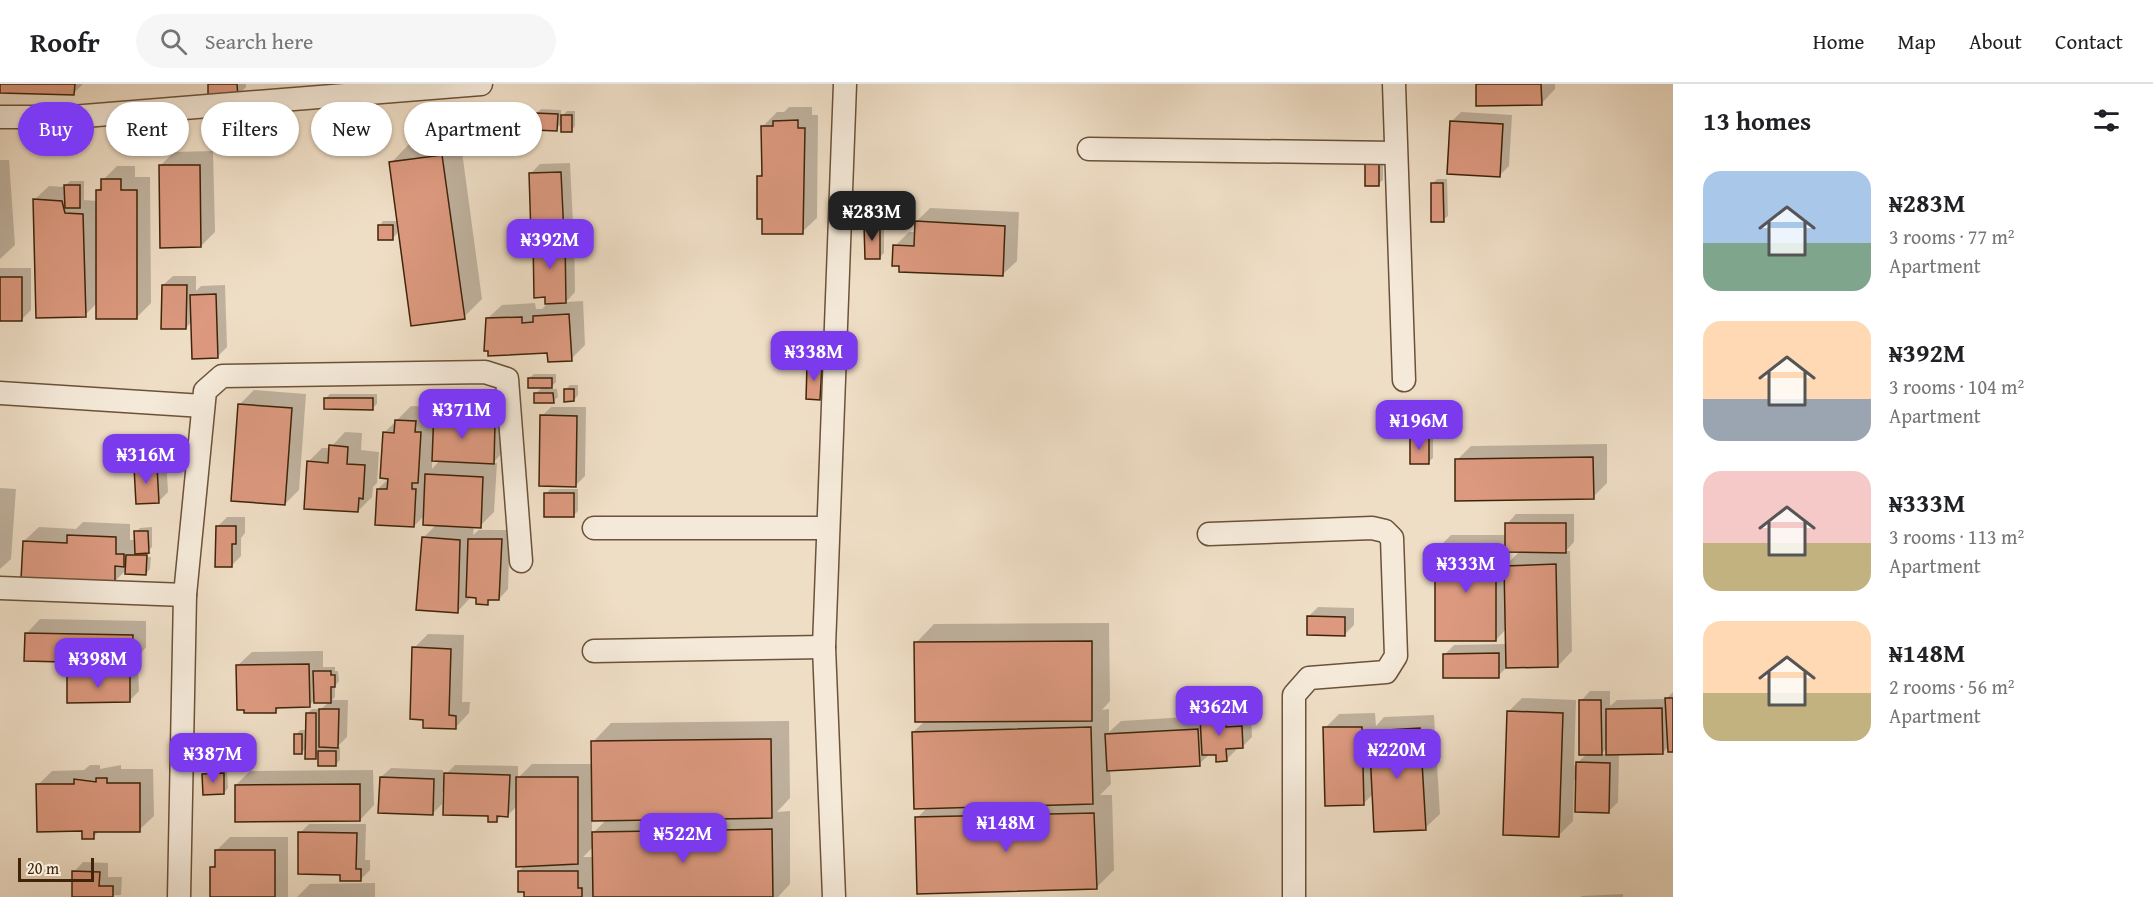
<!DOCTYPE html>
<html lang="en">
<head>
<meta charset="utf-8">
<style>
	:root { --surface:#fff; --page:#f6f6f6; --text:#202124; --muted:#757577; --line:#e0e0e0; --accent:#7c3aed }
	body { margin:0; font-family:"Gentium Book Plus",serif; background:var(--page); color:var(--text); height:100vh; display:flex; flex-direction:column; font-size:22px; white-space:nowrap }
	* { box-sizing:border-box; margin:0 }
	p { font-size:20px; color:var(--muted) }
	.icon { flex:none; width:33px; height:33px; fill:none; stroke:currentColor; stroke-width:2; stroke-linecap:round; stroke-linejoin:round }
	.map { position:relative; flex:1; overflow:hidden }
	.drawer { display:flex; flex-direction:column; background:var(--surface); width:480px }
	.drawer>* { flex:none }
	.hud { position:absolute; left:18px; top:18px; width:570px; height:54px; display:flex; gap:12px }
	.scale { position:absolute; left:18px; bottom:15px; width:76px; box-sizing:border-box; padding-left:6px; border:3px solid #3f2408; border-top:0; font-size:16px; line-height:21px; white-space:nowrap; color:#3f2408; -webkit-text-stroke:4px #f5eada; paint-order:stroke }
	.price { position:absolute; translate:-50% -51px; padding:0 14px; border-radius:12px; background:var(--accent); color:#fff; font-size:20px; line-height:39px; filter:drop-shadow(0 2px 3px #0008) }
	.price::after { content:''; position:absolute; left:50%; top:36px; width:18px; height:14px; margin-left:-9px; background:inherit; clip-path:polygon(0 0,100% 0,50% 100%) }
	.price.selected { background:#222; color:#fff }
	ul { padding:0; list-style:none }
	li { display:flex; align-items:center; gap:18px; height:150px; padding:0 30px }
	li span { display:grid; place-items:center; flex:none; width:168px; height:120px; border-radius:18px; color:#555 }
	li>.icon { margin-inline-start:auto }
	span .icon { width:72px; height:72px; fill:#fffc; stroke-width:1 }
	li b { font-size:26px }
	h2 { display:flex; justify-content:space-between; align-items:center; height:72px; padding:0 30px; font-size:26px }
	.chip { padding:0 21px; border-radius:27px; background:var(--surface); box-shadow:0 2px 4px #0004; font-size:21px; line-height:54px }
	.chip.selected { background:var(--accent); color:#fff }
	header { display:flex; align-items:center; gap:36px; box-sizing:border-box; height:84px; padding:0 30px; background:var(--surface); border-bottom:2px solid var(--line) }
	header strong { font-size:28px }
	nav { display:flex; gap:33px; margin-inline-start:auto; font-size:21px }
	.search { width:420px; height:54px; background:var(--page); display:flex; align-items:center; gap:15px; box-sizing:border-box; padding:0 21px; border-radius:33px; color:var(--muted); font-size:22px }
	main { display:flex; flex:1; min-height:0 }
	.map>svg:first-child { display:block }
	.shadow { fill:#0003; fill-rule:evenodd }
	.building { fill:#dc997f; stroke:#3f2408; stroke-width:1.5 }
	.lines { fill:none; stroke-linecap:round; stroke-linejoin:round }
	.minor-casing { stroke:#6b5238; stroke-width:25 }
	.minor { stroke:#f5eada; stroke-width:22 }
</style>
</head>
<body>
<header>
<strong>Roofr</strong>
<div class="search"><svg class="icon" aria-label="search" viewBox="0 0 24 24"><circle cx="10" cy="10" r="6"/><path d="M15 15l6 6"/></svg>Search here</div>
<nav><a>Home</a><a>Map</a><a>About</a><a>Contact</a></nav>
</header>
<main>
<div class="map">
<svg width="1673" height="813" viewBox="0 0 1673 813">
	<rect width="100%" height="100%" fill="#efdec6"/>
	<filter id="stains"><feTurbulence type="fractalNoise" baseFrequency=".00333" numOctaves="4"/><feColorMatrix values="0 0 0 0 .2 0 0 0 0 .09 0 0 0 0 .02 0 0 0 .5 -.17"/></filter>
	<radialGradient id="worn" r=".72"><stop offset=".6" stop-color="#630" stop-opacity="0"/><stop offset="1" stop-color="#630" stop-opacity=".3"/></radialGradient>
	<g class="shadow">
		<polygon points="0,0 83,0 74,9 0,8"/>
		<polygon points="209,0 246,0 246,3 237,12"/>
		<polygon points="1478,0 1555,0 1555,5 1541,20"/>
		<polygon points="789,23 812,23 812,31 818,31 817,134 802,148 758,93 763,88 763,42 777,28 784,28"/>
		<polygon points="541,25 561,26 561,33 567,27 575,27 575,42 571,47 562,39 556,45 537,29"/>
		<polygon points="1461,28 1512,31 1509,82 1500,91 1452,37"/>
		<polygon points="460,53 482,215 464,233 399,138 397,150 392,154 379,142 383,137 399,137 391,79 409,60"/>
		<polygon points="213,67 215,148 201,162 160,82 174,68"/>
		<polygon points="1383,70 1383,96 1378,100 1367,74"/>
		<polygon points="0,76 9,76 15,161 0,175"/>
		<polygon points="570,79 573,140 567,146 574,145 575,208 566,218 583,217 585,261 571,275 549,267 487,235 502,221 535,219 536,225 542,225 547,220 535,156 540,150 530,90 540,80"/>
		<polygon points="117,82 135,82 135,93 150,93 151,219 137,233 97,219 85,231 34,116 49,102 64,103 70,97 84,97 84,116 97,117 97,107 103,101 103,96"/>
		<polygon points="1437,95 1447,95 1448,132 1443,136 1432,100"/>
		<polygon points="930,124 1019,128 1017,177 1002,191 895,162 909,148 916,148 916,138"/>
		<polygon points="870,137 884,137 884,169 879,174 866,142"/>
		<polygon points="0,184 31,184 31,226 22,235 0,236"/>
		<polygon points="173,192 196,192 196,207 201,202 225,201 227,263 217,273 192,237 186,244 163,201"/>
		<polygon points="813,277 825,277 824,310 820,314 809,281"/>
		<polygon points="534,290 556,290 556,298 549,305 557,305 558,313 553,317 536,309 543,303 529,294"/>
		<polygon points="570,301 578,301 578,311 574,316 565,306"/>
		<polygon points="254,306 306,310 299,406 285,420 240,320"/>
		<polygon points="330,310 377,310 377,320 372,324 325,315"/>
		<path d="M 445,317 L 461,317 L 461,328 L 504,330 L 502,369 L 493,379 L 497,379 L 494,428 L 480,442 L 474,442 L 473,451 L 479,446 L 510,446 L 508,505 L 499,515 L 492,514 L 487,519 L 477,512 L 471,513 L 457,528 L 423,454 L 437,440 L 425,431 L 414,442 L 378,405 L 390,393 L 384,349 L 411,322 L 430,323 L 429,334 L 436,335 L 436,326 ZM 443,324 L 460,325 L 460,328 L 443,327 ZM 432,376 L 440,376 L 432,385 Z"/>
		<polygon points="551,323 586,323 585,392 576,401 542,332"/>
		<polygon points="345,348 362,349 361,366 379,368 377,399 373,403 372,413 358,427 308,378 322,364 330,364"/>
		<polygon points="1416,350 1433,350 1433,374 1428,378 1411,354"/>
		<polygon points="155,359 161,359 161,374 166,373 168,408 158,418 136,384 145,374 150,374 150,363"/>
		<polygon points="1607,360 1607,399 1593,413 1457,376 1471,362"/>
		<polygon points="0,404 16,405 11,475 0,485"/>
		<polygon points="550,405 578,405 578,427 573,432 546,410"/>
		<path d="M 1516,430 L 1574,430 L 1574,458 L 1566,467 L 1570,467 L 1572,567 L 1558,582 L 1508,582 L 1498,592 L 1445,570 L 1454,561 L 1507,560 L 1506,545 L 1496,556 L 1437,465 L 1451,451 L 1507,451 L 1507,440 ZM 1510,467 L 1520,467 L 1510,477 Z"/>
		<polygon points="227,433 245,433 245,449 241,454 241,472 231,482 217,443"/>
		<polygon points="83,438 130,440 130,456 136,456 136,448 140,444 152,443 152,463 148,467 151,470 135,469 132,472 151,473 150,485 146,490 127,485 114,498 24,457 39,443 76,445"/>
		<polygon points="1318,523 1354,524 1354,541 1345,550 1309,532"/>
		<polygon points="40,535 146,537 146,563 130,583 138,583 139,607 129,617 68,593 74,587 65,576 26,550"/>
		<polygon points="1109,539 1110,617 1102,626 1109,625 1109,648 1121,637 1203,632 1211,624 1234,623 1235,634 1251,633 1252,653 1243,662 1236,663 1236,666 1226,676 1217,669 1210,670 1199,680 1110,685 1111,700 1100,711 1112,711 1114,786 1096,804 917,734 928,723 913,648 925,637 916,559 934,540"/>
		<polygon points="428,550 464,551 462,618 470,618 469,629 455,644 414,564"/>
		<polygon points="323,567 323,583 335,583 335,587 338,587 339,597 335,602 335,613 332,616 348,616 347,653 337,663 340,663 340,676 335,681 319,670 315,674 307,663 301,669 296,651 300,646 307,646 307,630 312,625 321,625 329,618 315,615 309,622 281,622 276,627 237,582 252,568"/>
		<path d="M 1590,607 L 1610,607 L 1610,622 L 1617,616 L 1666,615 L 1673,608 L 1673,667 L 1669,662 L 1662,669 L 1619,669 L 1618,718 L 1609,727 L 1574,696 L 1573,737 L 1559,751 L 1508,628 L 1522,614 L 1576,616 L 1574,682 L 1587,670 L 1581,617 ZM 1608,663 L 1608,670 L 1601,670 Z"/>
		<polygon points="1375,629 1376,642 1384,633 1434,631 1440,730 1425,744 1373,710 1363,720 1325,644 1339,630"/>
		<path d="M 789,637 L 790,714 L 777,728 L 790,727 L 790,800 L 778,813 L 526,813 L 519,787 L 525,781 L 518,721 L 508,731 L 502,731 L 497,736 L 442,708 L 442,720 L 432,730 L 381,693 L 391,684 L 443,686 L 443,693 L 455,681 L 518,682 L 518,694 L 532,680 L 593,680 L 593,658 L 611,639 ZM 592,735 L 607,735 L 592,750 ZM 594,762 L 594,773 L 583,773 Z"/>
		<polygon points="90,681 100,681 100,685 121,681 121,685 153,685 154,732 139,746 100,746 93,753 38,701 52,687 84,686"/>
		<polygon points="208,686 227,686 228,704 224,709 204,691"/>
		<polygon points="373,686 374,721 360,736 236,701 250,687"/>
		<polygon points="309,740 366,740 365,776 370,776 370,786 360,796 342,789 300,749"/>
		<polygon points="230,753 288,753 288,813 216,813 211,784 216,779 216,767"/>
		<polygon points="83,778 108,779 108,793 122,793 121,811 73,813 74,788"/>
		<polygon points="375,799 375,813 297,813 310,800"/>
		<polygon points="1623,810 1623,813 1581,813 1582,812"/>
	</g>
	<g class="building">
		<polygon points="0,0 75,0 74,11 0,9"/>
		<polygon points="208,0 237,0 238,14 208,15"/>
		<polygon points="1476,0 1541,0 1542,21 1476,22"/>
		<polygon points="535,29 558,30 557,47 534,46"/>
		<rect x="561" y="31" width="11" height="17"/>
		<polygon points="798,36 798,44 805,44 803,150 762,150 762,135 757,135 757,92 762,92 761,42 773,42 773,37"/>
		<polygon points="1450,37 1503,40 1500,93 1447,90"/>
		<polygon points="442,71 465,235 411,242 389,78"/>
		<rect x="1365" y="74" width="14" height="28"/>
		<polygon points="159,81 200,81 201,163 160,164"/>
		<polygon points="561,88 564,151 531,152 529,89"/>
		<polygon points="101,95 121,95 121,106 137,106 137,235 96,235 96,106 101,106"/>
		<polygon points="1431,99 1443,99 1444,138 1431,138"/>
		<polygon points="64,101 80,101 80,124 65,124"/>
		<polygon points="33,115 62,117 65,129 83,130 86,233 36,234"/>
		<polygon points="915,137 1005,142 1003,192 899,188 899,182 892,182 893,161 914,162"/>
		<rect x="378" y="141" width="15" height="15"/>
		<polygon points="864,141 880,141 880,175 865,175"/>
		<polygon points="565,154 566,219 545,220 545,213 534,214 533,155"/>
		<rect x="0" y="193" width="22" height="44"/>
		<polygon points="162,201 187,201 186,245 161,245"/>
		<polygon points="216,210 218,274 192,275 190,211"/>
		<polygon points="569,230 572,277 548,278 547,269 488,272 488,267 484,267 486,234 522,233 522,239 533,238 533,232"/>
		<polygon points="807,281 822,281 820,316 806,315"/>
		<rect x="528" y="294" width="24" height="10"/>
		<polygon points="564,305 574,305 574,317 564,318"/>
		<polygon points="534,309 553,309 554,319 534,319"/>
		<polygon points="324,314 373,314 373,326 324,325"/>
		<polygon points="238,320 292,324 285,421 231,417"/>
		<polygon points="434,326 452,326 452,337 495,339 494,380 432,377"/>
		<polygon points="540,331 577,332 576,403 539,402"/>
		<polygon points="395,336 416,337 415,348 421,348 418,399 412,399 412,405 416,405 414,443 375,441 377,405 387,405 388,395 380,394 383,348 394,349"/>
		<polygon points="1410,353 1429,354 1429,380 1410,380"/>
		<polygon points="329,361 348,363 347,380 365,381 363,415 359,414 358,428 304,425 307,377 328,379"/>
		<rect x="149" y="363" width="8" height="18"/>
		<polygon points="1593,373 1594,415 1455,417 1455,375"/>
		<polygon points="157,382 159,419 136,420 134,383"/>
		<polygon points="425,390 483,393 481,444 423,441"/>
		<rect x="544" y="409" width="30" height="24"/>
		<polygon points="1505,439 1566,439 1566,469 1505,468"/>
		<polygon points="216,442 236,442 236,460 232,460 232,483 215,483"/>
		<polygon points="134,447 148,447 149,469 135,470"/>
		<polygon points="67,451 116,453 116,470 124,470 124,483 115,482 115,499 21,495 23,457 67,459"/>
		<polygon points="422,453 460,456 458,529 416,526"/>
		<polygon points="468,455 502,455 499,516 488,516 488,521 476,520 476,514 466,513"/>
		<rect x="1435" y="464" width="61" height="93"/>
		<polygon points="126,471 147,471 146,491 125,490"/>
		<polygon points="1556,480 1558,583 1506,584 1504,482"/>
		<polygon points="1307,532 1345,533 1345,552 1307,551"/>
		<polygon points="25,549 133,551 132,579 126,579 126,589 64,588 64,578 24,577"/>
		<polygon points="1092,557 1092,637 915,638 914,558"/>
		<polygon points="412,563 451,565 449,631 456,632 456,645 423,644 423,636 410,635"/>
		<polygon points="1499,569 1499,594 1443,594 1443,570"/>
		<polygon points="309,580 310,623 276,624 276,629 244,629 244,626 237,626 236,581"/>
		<polygon points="313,587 331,587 331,591 335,591 335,603 331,603 331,619 314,619"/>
		<polygon points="67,592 130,592 130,618 67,619"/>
		<polygon points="1665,614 1673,614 1673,668 1668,668"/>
		<polygon points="1579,616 1601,616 1602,671 1579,671"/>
		<polygon points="1662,624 1663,670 1606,671 1606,625"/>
		<polygon points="319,625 339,625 338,664 319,663"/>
		<polygon points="1507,627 1563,629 1559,753 1503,751"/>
		<polygon points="306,629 316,629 316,675 305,675"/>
		<polygon points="1225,632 1226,643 1242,642 1243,664 1226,665 1227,677 1216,678 1216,671 1202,671 1200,633"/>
		<polygon points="1091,643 1093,720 914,725 912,648"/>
		<polygon points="1323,643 1362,643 1364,721 1325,722"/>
		<polygon points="1420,644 1426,746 1374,748 1369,647"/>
		<polygon points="1198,645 1200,682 1107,687 1105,650"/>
		<rect x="294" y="650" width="8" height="20"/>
		<polygon points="771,655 772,734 592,737 591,657"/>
		<rect x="318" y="667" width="18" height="15"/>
		<polygon points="1576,678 1610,679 1609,729 1575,728"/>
		<polygon points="224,689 224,710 203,711 202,690"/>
		<polygon points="444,689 510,691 508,733 497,732 497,738 488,738 488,732 443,731"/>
		<polygon points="380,693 434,695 433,731 378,729"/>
		<polygon points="516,693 578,693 578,780 516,783"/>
		<polygon points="96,694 107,694 107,699 140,699 140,748 94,748 94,755 82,755 82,747 37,748 36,700 74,700 74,695 96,698"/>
		<polygon points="360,700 360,737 235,738 235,701"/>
		<polygon points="1094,729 1097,805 917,810 915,733"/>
		<polygon points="772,745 773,813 593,813 592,748"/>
		<polygon points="298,748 357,749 356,785 361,785 361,797 340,797 340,791 298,790"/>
		<polygon points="215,766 275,766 275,813 210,813 210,783 215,783"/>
		<polygon points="72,787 100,788 99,802 113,802 113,813 72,813"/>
		<polygon points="518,787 578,787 578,804 582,804 582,813 524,813 524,808 518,808"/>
	</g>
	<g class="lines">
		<g class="minor-casing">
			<g id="minor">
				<polyline points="1394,0 1404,296"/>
				<polyline points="0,33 72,33 481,0"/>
				<polyline points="1089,65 1395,69"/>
				<polyline points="0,309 203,322"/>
				<polyline points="594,444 828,444"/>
				<polyline points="1209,450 1372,444 1385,447 1392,454 1396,572 1386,588 1309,594 1294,611 1294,813"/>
				<polyline points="0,504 185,511"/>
				<polyline points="594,567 824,563"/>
				<polyline points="179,813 185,511 205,307 222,292 485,288 507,295 521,477"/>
				<polyline points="834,813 824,563 845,0"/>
			</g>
		</g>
		<use href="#minor" class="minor"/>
	</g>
	<rect width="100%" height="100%" filter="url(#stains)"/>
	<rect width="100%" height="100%" fill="url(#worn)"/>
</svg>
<div class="scale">20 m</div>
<b class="price selected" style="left:872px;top:158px">₦283M</b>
<b class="price" style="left:550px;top:186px">₦392M</b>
<b class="price" style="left:814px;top:298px">₦338M</b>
<b class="price" style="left:462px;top:356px">₦371M</b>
<b class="price" style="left:1419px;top:367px">₦196M</b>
<b class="price" style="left:146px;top:401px">₦316M</b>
<b class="price" style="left:1466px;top:510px">₦333M</b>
<b class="price" style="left:98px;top:605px">₦398M</b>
<b class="price" style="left:1219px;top:653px">₦362M</b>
<b class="price" style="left:1397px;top:696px">₦220M</b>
<b class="price" style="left:213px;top:700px">₦387M</b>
<b class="price" style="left:1006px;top:769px">₦148M</b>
<b class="price" style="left:683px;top:780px">₦522M</b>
<div class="hud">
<a class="chip selected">Buy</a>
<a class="chip">Rent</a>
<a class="chip">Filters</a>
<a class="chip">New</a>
<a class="chip">Apartment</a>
</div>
</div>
<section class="drawer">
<h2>13 homes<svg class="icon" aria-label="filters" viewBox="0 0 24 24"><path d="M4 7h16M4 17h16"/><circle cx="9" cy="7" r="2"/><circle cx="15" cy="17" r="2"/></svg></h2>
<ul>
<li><span style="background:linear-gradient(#a9c7e8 60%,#7fa58c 0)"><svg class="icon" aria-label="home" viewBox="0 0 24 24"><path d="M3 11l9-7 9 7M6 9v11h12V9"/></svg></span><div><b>₦283M</b><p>3 rooms · 77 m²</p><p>Apartment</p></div></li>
<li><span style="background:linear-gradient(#ffd9b3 65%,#9aa5b1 0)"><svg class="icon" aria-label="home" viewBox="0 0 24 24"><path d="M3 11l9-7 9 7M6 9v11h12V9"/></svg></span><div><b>₦392M</b><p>3 rooms · 104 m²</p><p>Apartment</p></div></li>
<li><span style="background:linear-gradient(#f6c9c9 60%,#c2b280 0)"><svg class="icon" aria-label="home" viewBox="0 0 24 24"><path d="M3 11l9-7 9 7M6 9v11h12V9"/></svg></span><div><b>₦333M</b><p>3 rooms · 113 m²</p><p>Apartment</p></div></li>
<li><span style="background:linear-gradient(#ffd9b3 60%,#c2b280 0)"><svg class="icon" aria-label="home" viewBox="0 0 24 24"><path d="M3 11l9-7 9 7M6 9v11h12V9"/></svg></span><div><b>₦148M</b><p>2 rooms · 56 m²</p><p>Apartment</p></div></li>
</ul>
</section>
</main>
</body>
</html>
